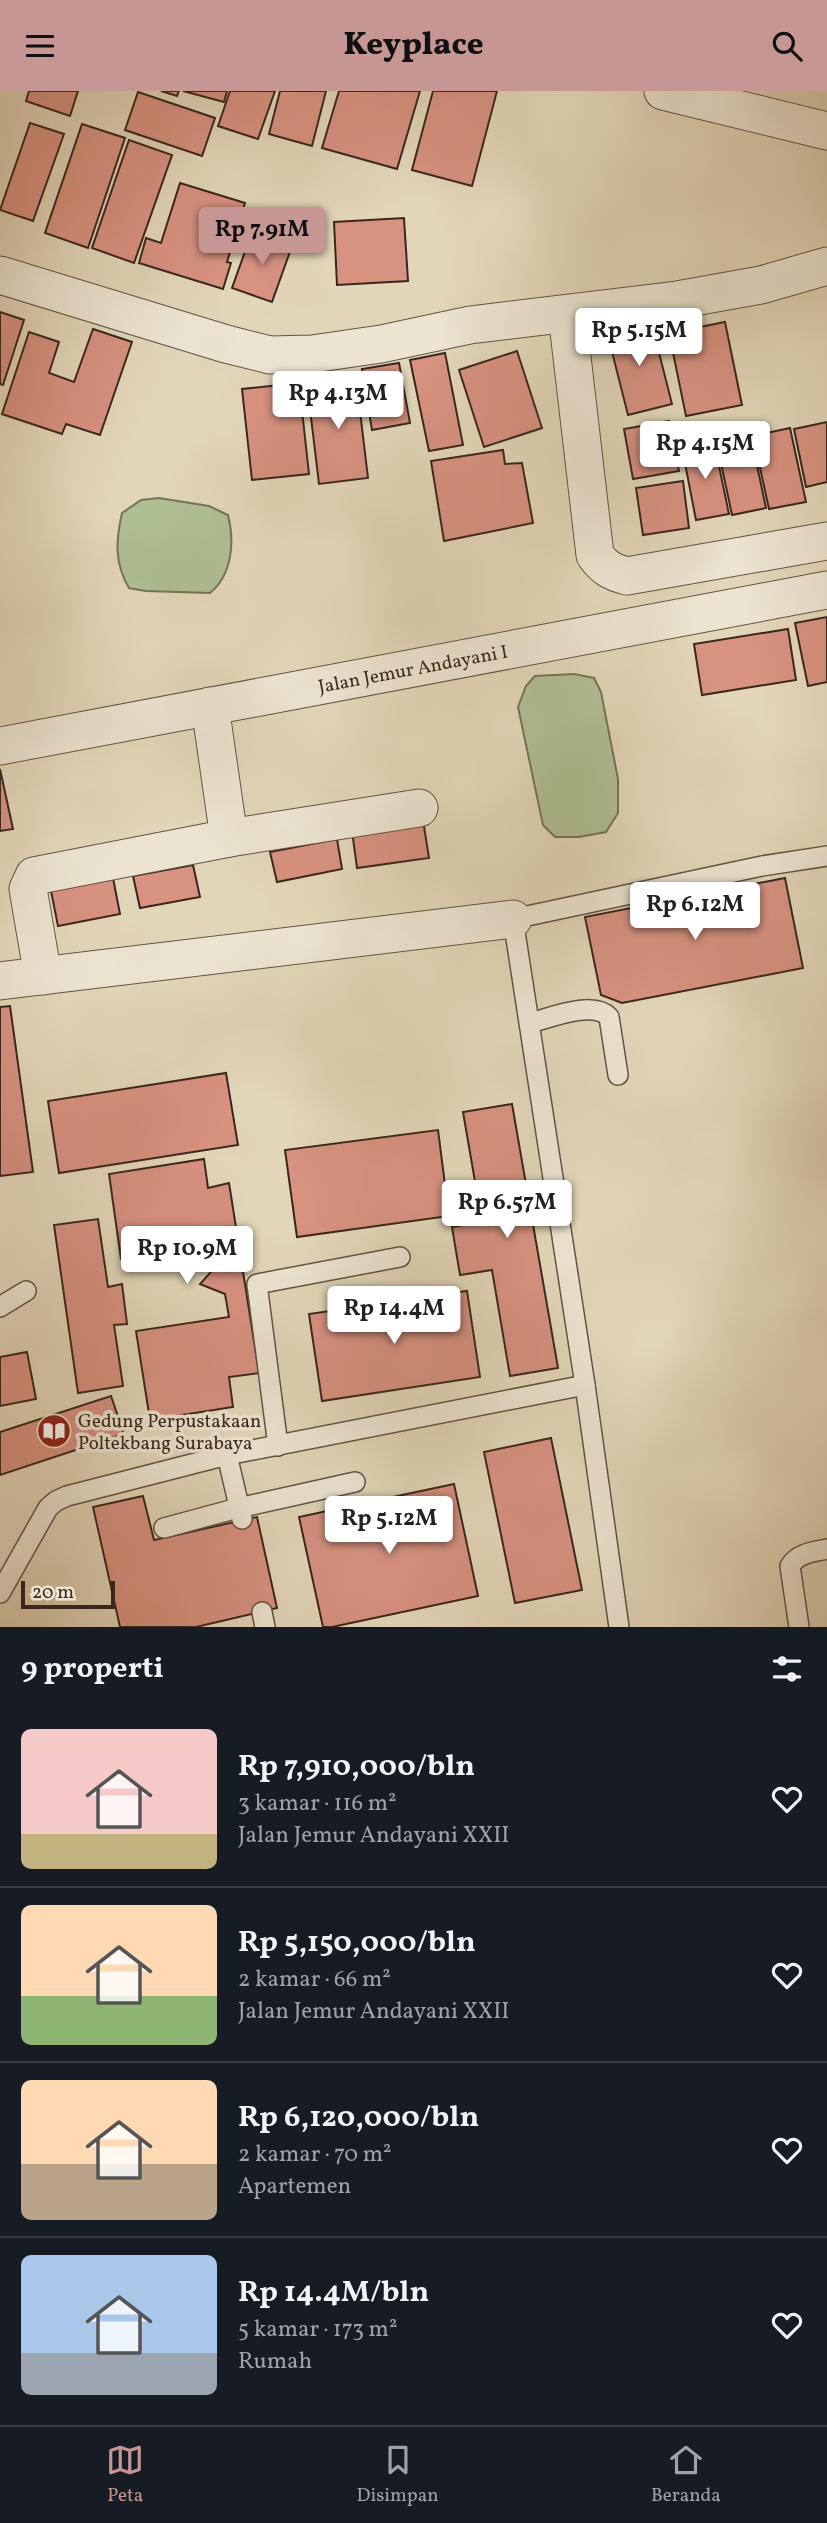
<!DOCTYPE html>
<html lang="id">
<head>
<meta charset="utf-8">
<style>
	:root { --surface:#171b24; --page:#20242c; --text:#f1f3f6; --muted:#9ea1a6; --line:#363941; --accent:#c59692 }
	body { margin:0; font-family:Vollkorn,serif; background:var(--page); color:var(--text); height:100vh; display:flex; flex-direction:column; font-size:26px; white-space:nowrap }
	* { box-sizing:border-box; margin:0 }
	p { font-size:23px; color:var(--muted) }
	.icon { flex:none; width:38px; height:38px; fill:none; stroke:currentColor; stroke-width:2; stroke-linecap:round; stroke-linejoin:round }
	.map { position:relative; height:1536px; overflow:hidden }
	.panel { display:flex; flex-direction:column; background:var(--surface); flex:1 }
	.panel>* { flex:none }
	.scale { position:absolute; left:21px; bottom:18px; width:94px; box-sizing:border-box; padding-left:7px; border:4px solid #3a281e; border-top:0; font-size:19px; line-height:24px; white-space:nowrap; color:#3a281e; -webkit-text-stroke:5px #ece4d1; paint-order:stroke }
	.price { position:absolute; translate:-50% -60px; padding:0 16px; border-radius:7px; background:#fff; color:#222; font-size:23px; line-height:46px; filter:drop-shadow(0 2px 4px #0008) }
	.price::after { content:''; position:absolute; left:50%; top:42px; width:21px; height:16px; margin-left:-10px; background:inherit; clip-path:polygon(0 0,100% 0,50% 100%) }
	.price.current { background:var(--accent); color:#111 }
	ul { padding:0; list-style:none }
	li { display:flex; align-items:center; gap:21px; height:175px; padding:0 21px }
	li+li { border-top:2px solid var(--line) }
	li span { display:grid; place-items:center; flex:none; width:196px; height:140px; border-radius:10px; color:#555 }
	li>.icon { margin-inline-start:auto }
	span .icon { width:84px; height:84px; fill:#fffc; stroke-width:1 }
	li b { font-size:30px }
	h2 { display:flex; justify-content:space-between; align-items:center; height:84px; padding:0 21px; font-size:30px }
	header { display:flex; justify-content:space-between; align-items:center; height:91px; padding:0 21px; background:var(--accent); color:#111; font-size:32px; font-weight:800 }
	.dock { display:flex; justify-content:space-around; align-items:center; height:98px; border-top:2px solid var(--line); background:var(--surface); font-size:19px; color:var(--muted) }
	.dock a { display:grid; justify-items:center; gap:4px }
	.dock .current { color:var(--accent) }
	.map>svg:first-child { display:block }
	.green { fill:#afbf92; stroke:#747458; stroke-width:2 }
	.building { fill:#d79280; stroke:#3a281e; stroke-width:2 }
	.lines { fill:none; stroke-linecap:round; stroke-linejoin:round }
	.service-casing { stroke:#645444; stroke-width:22 }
	.minor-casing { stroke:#645444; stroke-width:39 }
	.service { stroke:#ece4d1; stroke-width:19 }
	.minor { stroke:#ece4d1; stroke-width:37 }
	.labels { text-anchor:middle; stroke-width:7; stroke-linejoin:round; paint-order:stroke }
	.street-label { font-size:19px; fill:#3a281e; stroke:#ece4d1 }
	.poi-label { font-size:19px; fill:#3a281e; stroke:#ece4d1; text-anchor:start }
</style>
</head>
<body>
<header><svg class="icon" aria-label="menu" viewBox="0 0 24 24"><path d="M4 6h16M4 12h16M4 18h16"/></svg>Keyplace<svg class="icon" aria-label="search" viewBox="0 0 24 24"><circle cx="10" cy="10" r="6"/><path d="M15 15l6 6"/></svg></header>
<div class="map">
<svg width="827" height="1536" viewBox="0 0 827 1536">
	<rect width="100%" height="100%" fill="#e2d6b8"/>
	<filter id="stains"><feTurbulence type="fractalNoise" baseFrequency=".00286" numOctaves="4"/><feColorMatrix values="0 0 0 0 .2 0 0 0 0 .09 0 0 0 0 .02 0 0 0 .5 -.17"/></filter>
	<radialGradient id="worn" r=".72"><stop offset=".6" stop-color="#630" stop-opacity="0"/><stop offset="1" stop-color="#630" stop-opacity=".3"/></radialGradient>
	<g class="green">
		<path d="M 159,407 L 209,415 L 228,424 C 235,451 232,484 210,502 L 146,500 L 129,497 C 114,472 116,449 122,422 L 141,409 Z"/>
		<polygon points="574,583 594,587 601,601 618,688 618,722 606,741 579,746 555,746 543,734 518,616 526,595 535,585"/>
	</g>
	<g class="building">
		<polygon points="29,0 78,0 70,25 26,10"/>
		<polygon points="161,0 179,0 177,5"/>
		<polygon points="183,0 227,0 224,11"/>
		<polygon points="230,0 275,0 258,48 218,35"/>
		<polygon points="280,0 326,0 312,55 269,43"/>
		<polygon points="339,0 420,0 397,78 322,57"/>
		<polygon points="433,0 497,0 472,95 412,79"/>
		<polygon points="138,1 215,27 202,65 125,39"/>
		<polygon points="30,32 64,43 33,130 0,119"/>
		<polygon points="82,33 125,47 88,157 45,142"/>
		<polygon points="129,49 172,64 134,172 92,157"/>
		<polygon points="180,92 245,112 227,171 231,172 223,198 139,172 146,147 161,152"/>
		<polygon points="404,127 408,190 337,194 334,131"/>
		<polygon points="252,141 292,155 272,211 232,197"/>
		<polygon points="0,221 24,229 3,294 0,293"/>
		<polygon points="651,230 672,313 628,324 607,241"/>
		<polygon points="725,231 742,314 686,325 669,242"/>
		<polygon points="93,238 132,251 100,344 66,333 62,343 2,323 29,241 59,251 49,282 74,291"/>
		<polygon points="517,260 542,337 484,356 459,279"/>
		<polygon points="445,262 463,354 429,360 410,269"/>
		<polygon points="399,272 410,332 372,339 362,278"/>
		<polygon points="356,287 368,387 319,393 307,293"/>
		<polygon points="299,292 309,383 252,389 242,298"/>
		<polygon points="669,330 679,380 633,388 624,338"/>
		<polygon points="827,331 827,391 806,396 794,338"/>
		<polygon points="790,337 806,411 769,418 753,345"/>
		<polygon points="751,346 766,417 732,424 717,353"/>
		<polygon points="714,351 729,423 696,429 682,357"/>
		<polygon points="503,359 505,373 522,372 533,432 444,450 431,370"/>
		<polygon points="683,390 689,437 643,444 636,397"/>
		<polygon points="827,526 827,591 808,595 795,532"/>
		<polygon points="788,538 796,589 702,604 694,553"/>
		<polygon points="0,678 13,738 0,740"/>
		<polygon points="423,729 429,767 357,777 352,740"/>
		<polygon points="337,748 342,778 277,791 270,761"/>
		<polygon points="193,774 200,806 140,817 133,785"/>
		<polygon points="113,787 120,823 58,835 51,800"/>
		<polygon points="785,787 803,877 622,912 601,904 585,826"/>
		<polygon points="10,915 33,1081 0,1085 0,916"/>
		<polygon points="226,982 238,1054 59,1082 48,1010"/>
		<polygon points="512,1013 558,1277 510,1285 492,1179 460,1184 452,1136 482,1131 463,1021"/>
		<polygon points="438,1039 449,1125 297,1146 285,1059"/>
		<polygon points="204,1068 208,1097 229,1092 259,1282 229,1286 233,1316 150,1329 136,1240 229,1226 225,1203 200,1193 219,1172 216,1153 121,1168 109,1083"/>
		<polygon points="98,1128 108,1196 122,1193 127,1233 114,1234 123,1295 78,1302 54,1134"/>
		<polygon points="467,1200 480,1286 322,1310 309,1223"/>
		<polygon points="27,1261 36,1308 0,1315 0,1266"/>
		<polygon points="111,1305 124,1343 0,1384 0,1341"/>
		<polygon points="551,1347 582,1499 515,1512 484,1361"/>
		<polygon points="454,1393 478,1505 332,1536 323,1536 299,1426"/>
		<polygon points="143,1405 154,1449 257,1426 277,1517 196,1536 120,1536 93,1416"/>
	</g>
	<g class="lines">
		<g class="service-casing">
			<g id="service">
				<path d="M 530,932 C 550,927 593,909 609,926 L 618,984"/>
				<polyline points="0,1216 26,1200"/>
				<polyline points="278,1355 257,1193 400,1166"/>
				<polyline points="227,1364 242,1428"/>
				<polyline points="164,1437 238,1417 355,1391"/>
				<polyline points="0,1502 48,1417 56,1410 67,1405 227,1364 585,1294"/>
				<polyline points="262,1521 265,1536"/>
				<polyline points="619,1536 585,1294 513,828 762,775 827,765"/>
				<path d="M 799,1536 L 790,1475 C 798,1462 813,1461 827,1458"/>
			</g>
		</g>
		<g class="minor-casing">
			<g id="minor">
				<polyline points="663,0 827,40"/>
				<polyline points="0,184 226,253 270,264 312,263 381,253 470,234 677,209 761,194 827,175"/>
				<path d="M 567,223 L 595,464 C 604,477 612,481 627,485 L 827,450"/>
				<path id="s1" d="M 0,655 L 827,499"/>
				<polyline points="229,747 419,717"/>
				<polyline points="43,885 28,798 34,785 229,747 210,615"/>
				<polyline points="0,890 513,828"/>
			</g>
		</g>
		<use href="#service" class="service"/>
		<use href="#minor" class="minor"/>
	</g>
	<defs>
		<g id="library-disc" transform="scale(1.75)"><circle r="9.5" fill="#8f2418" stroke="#ece4d1"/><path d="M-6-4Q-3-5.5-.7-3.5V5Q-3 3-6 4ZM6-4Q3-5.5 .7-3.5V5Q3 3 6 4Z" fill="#fff"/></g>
	</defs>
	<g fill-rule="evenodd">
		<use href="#library-disc" x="54" y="1340"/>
	</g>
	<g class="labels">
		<g class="street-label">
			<text dy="7" stroke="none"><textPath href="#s1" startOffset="420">Jalan Jemur Andayani I</textPath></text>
		</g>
		<g class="poi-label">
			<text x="78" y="1336">Gedung Perpustakaan<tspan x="78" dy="22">Poltekbang Surabaya</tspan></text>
		</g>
	</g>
	<rect width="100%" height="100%" filter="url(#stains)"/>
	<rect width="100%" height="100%" fill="url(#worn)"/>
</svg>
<div class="scale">20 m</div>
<b class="price current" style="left:262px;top:176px">Rp 7.91M</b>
<b class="price" style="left:639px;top:277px">Rp 5.15M</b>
<b class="price" style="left:338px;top:340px">Rp 4.13M</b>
<b class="price" style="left:705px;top:390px">Rp 4.15M</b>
<b class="price" style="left:695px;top:851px">Rp 6.12M</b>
<b class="price" style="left:507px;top:1149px">Rp 6.57M</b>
<b class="price" style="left:187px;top:1195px">Rp 10.9M</b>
<b class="price" style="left:394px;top:1255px">Rp 14.4M</b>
<b class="price" style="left:389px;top:1465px">Rp 5.12M</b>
</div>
<section class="panel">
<h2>9 properti<svg class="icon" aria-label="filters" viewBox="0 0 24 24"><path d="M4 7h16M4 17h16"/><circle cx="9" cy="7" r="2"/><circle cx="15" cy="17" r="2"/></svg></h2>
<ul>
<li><span style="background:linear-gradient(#f6c9c9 75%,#c2b280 0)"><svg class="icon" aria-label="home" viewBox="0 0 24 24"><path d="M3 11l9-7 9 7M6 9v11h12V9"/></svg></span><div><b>Rp 7,910,000/bln</b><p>3 kamar · 116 m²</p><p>Jalan Jemur Andayani XXII</p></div><svg class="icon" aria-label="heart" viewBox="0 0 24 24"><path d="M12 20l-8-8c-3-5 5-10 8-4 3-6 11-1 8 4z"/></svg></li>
<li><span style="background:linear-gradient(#ffd9b3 65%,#8fb573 0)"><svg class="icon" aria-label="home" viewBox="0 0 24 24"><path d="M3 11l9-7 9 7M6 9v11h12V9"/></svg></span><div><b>Rp 5,150,000/bln</b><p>2 kamar · 66 m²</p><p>Jalan Jemur Andayani XXII</p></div><svg class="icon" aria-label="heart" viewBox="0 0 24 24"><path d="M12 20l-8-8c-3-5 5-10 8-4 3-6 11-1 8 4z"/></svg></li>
<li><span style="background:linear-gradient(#ffd9b3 60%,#b9a48a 0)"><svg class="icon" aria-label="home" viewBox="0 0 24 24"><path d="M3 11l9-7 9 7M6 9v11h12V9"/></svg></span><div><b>Rp 6,120,000/bln</b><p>2 kamar · 70 m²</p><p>Apartemen</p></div><svg class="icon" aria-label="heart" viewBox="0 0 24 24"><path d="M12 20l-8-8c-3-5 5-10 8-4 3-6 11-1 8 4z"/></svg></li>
<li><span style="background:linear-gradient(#a9c7e8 70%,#9aa5b1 0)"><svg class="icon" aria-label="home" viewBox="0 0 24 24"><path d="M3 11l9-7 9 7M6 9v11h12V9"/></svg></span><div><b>Rp 14.4M/bln</b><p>5 kamar · 173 m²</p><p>Rumah</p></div><svg class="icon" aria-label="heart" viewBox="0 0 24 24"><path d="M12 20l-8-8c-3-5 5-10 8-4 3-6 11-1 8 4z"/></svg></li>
</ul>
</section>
<nav class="dock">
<a class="current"><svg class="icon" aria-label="map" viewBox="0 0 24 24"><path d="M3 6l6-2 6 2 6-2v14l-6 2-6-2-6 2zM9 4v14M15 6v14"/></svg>Peta</a>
<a><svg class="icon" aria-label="saved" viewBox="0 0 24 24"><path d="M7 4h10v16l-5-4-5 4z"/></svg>Disimpan</a>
<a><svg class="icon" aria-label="home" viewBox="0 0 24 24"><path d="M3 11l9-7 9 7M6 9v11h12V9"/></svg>Beranda</a>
</nav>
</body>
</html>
